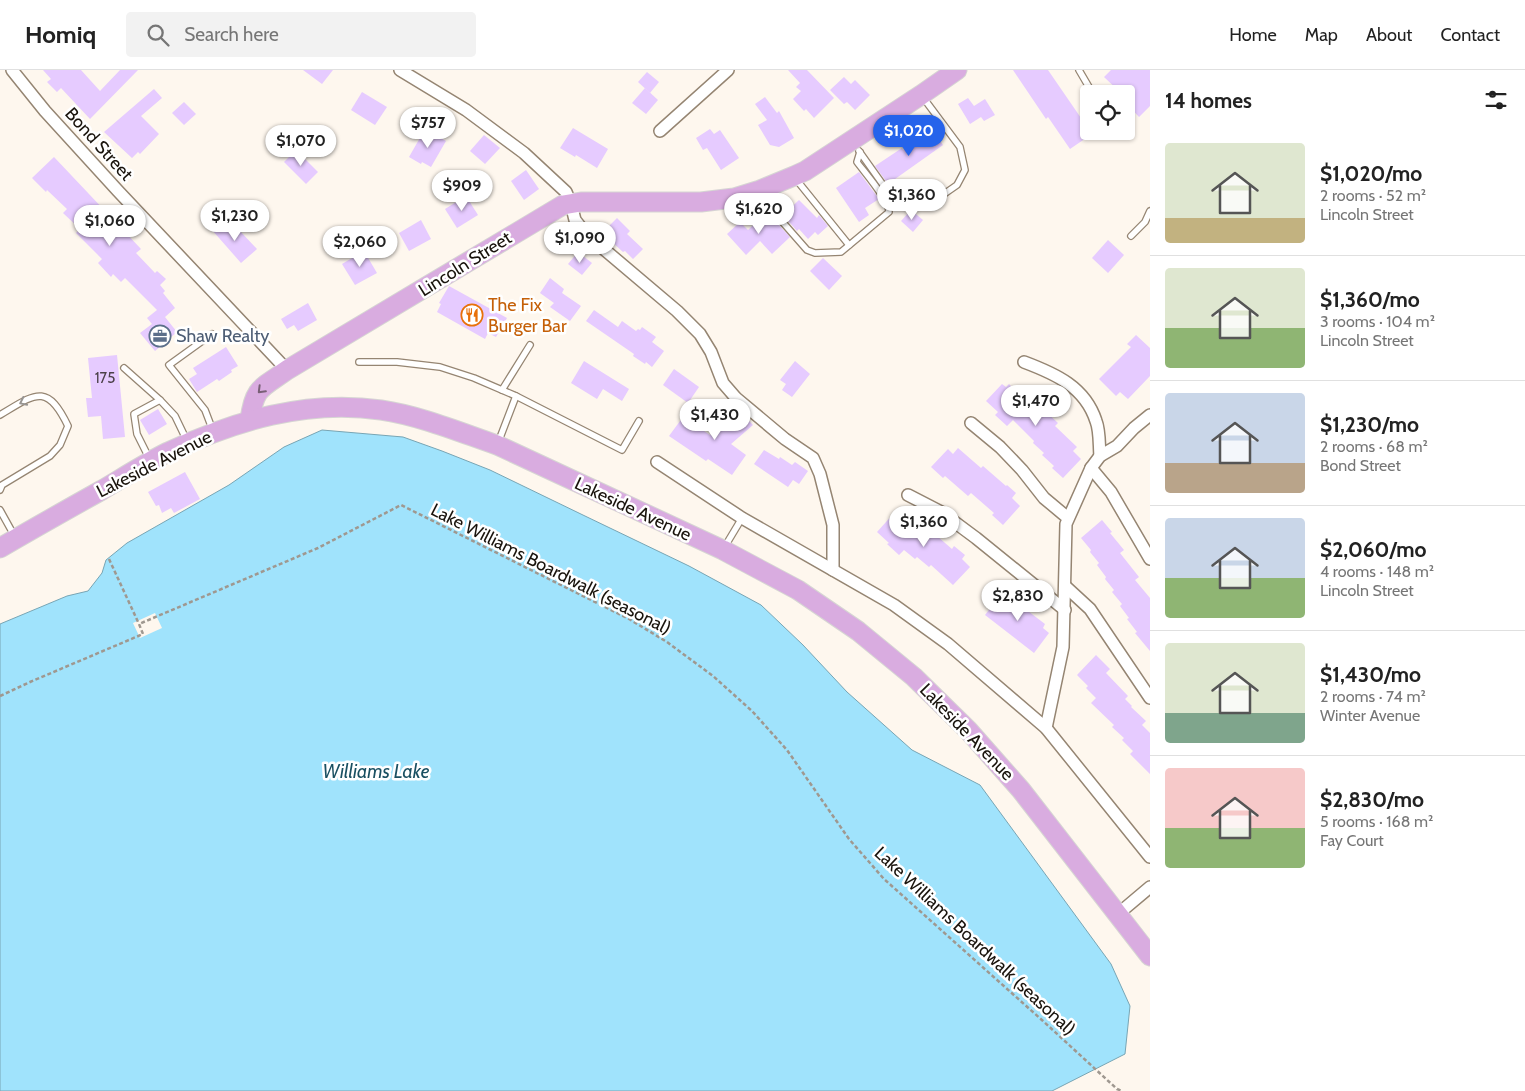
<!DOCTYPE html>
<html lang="en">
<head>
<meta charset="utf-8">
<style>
	:root { --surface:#fff; --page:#f2f2f2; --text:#222; --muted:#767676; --line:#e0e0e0; --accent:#2563eb }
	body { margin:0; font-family:Cabin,sans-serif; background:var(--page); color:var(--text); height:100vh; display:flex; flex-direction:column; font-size:19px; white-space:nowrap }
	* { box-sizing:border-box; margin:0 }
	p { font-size:16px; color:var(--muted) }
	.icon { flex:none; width:28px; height:28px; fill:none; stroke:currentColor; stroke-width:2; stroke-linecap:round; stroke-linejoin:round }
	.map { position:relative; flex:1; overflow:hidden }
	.panel { display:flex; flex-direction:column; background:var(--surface); width:375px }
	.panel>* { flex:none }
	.controls { position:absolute; left:1080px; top:15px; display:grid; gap:10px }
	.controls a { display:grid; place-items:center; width:55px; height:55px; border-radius:5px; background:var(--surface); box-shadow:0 1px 4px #0004; font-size:25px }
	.price { position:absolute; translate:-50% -42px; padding:0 11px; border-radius:18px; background:#fff; color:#222; font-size:16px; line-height:32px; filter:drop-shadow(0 1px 2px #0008) }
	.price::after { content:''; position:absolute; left:50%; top:30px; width:15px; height:11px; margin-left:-8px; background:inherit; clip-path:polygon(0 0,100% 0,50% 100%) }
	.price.selected { background:var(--accent); color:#fff }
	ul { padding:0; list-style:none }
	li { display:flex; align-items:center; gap:15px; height:125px; padding:0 15px }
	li+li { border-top:1px solid var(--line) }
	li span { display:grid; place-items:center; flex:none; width:140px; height:100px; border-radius:5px; color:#555 }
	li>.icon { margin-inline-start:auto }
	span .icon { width:60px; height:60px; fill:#fffc; stroke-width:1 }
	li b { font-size:21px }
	h2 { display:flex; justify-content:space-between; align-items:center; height:60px; padding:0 15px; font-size:21px }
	header { display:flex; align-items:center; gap:30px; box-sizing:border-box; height:70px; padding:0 25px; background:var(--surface); border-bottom:1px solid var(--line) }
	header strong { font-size:24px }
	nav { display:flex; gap:28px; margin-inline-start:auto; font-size:18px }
	.search { width:350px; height:45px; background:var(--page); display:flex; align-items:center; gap:12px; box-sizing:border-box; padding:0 18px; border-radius:5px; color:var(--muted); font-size:19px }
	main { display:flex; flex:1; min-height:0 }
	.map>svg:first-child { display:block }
	.water { fill:#a0e3fc; stroke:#78a5b4 }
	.pier { fill:#fef7ee }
	.building { fill:#e6cbff }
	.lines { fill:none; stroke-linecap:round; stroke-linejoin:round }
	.lane-casing { stroke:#958572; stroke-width:8 }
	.street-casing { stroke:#958572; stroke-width:14 }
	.primary-casing { stroke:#d6d5d3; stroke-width:21 }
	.path { stroke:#9f9890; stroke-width:2.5; stroke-dasharray:4 2.5; stroke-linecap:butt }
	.lane { stroke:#fff; stroke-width:5.5 }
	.street { stroke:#fff; stroke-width:11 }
	.primary { stroke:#d9ace0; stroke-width:19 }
	.oneway { stroke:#796076 }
	.oneway2 { stroke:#989592 }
	.labels { text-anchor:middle; stroke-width:5; stroke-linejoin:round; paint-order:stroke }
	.number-label { font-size:15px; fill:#4c4149 }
	.street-label { font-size:18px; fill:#19130c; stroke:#fff }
	.food-label { font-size:18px; fill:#c56008; stroke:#fff; text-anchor:start }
	.service-label { font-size:18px; fill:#4e5e75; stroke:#fff; text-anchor:start }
	.water-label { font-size:19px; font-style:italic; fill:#1a5062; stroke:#fff }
</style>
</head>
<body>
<header>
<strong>Homiq</strong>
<div class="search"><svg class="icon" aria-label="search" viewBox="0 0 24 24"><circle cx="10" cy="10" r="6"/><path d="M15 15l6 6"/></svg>Search here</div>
<nav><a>Home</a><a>Map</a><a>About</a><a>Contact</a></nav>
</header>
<main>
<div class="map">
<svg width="1150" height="1021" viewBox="0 0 1150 1021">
	<rect width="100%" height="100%" fill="#fef7ee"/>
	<polygon class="water" points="322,360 403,367 442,381 490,400 585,446 689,496 761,535 803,575 847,622 912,680 980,715 1111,894 1130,936 1125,984 1052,1021 0,1021 0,554 67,526 88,521 102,503 106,490 127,473 229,415 284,377"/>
	<polygon class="pier" points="155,543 162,558 140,568 133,553"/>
	<g class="building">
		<polygon points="43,0 81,0 100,21 120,0 138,0 90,49 61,18 57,22 47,12 51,9"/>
		<polygon points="303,0 333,0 322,14"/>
		<polygon points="788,0 807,0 834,28 814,48 806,39 804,41 793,29 801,21 796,17 800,13"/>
		<polygon points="1013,0 1048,0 1092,64 1070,79 1048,47 1046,49"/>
		<polygon points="1111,0 1150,0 1150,36 1139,47 1128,35 1131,32 1126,28 1126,24 1122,24 1104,7"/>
		<polygon points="647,2 659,12 650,23 638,12"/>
		<polygon points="844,7 851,14 855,10 870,25 855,40 847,32 844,34 830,20"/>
		<polygon points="645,18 658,30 646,44 632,33"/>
		<polygon points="154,19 162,28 141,46 159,64 140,84 138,82 132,88 104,62"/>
		<polygon points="362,22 387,37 375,55 351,40"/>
		<polygon points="765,27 777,43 779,41 794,68 779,77 770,75 758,55 767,50 755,34"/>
		<polygon points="968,28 974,36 985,29 995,45 984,51 981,47 970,54 958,34"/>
		<polygon points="184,32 196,44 184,55 172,43"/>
		<polygon points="573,58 608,79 597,98 576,85 575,87 560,78"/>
		<polygon points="425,59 446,71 431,97 422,92 421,94 409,87"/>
		<polygon points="710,59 714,64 720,60 739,88 721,100 707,78 703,80 696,68"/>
		<polygon points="932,59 943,75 888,114 875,96 902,78 903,80"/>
		<polygon points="484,65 500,78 485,94 470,81"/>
		<polygon points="296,80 318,102 306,114 284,92"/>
		<polygon points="54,87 141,179 136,183 155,203 157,201 166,209 160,215 165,221 163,223 175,238 165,247 177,262 155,281 140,263 152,254 147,248 157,240 125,208 121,212 113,204 111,207 98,193 102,189 76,163 80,159 63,143 67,139 47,120 46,122 32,108"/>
		<polygon points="526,100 539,119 524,130 511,111"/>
		<polygon points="859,102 879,129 865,138 869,145 859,152 836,118"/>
		<polygon points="466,126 478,145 457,158 445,139"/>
		<polygon points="799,130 817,148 819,145 828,156 818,165 815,162 808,169 799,159 797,161 783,145"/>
		<polygon points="911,140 923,150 913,162 901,151"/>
		<polygon points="767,142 790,167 772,184 760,171 746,185 727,164 740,152 748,160"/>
		<polygon points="617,148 630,161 627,164 643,179 633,189 625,181 623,182 602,163"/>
		<polygon points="223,150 235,164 239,160 257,179 241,193 212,160"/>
		<polygon points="421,150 431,169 409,181 399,163"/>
		<polygon points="1108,170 1124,185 1108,203 1092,188"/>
		<polygon points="364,181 377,203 355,215 342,194"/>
		<polygon points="578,182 592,193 582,205 568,194"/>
		<polygon points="823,188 842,206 829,220 810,201"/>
		<polygon points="550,208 564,219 562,223 581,236 570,251 550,237 554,233 540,223"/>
		<polygon points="449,216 507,248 496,267 488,263 485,269 437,242 441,234 439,233"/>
		<polygon points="308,233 317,250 298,261 294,255 287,259 281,249"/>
		<polygon points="594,240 618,257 622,251 636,261 638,259 640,260 642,257 656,267 652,272 664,281 652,297 646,292 645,294 633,286 634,284 586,251"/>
		<polygon points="1136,265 1150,278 1150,306 1128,329 1120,322 1116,326 1099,309 1131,277 1127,274"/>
		<polygon points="226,277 238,296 231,300 232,302 219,311 217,309 197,322 189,309 197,304 193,298"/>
		<polygon points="117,285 125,367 103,369 101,346 88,347 86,328 92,328 88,288"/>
		<polygon points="584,291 629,319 622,331 603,319 597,329 571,313"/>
		<polygon points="795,291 810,304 792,327 782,320 786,314 780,310"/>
		<polygon points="674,299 699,317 688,333 663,315"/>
		<polygon points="1002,314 1006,317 1009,314 1025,330 1029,326 1058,353 1055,356 1077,377 1073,381 1081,389 1063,408 1052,398 1054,396 1042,385 1044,383 1033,373 1034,371 1013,350 1007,356 995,345 998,342 986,331"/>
		<polygon points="158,339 167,354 149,365 140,350"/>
		<polygon points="738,339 753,355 731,374 746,385 732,405 708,389 706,391 669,366 683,347 710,365"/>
		<polygon points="958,378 981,398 983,396 1006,416 1007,415 1016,423 1012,428 1020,436 1003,455 992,445 994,443 971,423 968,426 945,406 943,408 931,397 948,379 953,384"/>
		<polygon points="764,380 779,389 780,387 792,395 795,392 808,401 799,414 793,410 788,417 754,394"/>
		<polygon points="185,402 200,429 174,443 171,438 162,443 159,435 156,436 148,422"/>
		<polygon points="895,442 917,462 920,459 926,465 930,460 952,479 954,476 965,485 962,489 970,497 953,515 931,495 929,497 917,487 915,489 904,480 899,485 887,474 889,473 877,462"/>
		<polygon points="1102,450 1112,462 1110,463 1124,480 1120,483 1139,507 1135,510 1150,528 1150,581 1135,563 1137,562 1127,549 1129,548 1120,536 1122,534 1112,522 1114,520 1105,509 1106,507 1097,495 1099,493 1090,482 1091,480 1081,468"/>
		<polygon points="1002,523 1008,528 1010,524 1022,533 1020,535 1045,554 1043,558 1049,563 1034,583 985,545"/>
		<polygon points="1096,585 1110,599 1106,603 1128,626 1125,629 1132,636 1131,637 1146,651 1142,655 1150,663 1150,704 1130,684 1133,681 1122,670 1124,668 1112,657 1114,655 1091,633 1096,628 1086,618 1088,616 1077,605"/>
	</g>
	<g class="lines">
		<g class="lane-casing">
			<g id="lane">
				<polyline points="1079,0 1093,24"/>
				<polyline points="859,81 891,126 905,130 934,131 957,115 965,100 960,77 922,26"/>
				<polyline points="795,108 849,175"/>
				<path d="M 761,121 L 772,140 L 807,180 L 815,183 L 841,182 L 889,142 C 889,130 865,103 857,92 L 860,82"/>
				<polyline points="1131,166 1145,152 1150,141"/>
				<polyline points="212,264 169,295 205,340 213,361"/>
				<polyline points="359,292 397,292 440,297 474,308 516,326 622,380 639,351"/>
				<polyline points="124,298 160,330"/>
				<polyline points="502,320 530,275"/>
				<path d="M 0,345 C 35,324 47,312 68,356 L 60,375 L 50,386 L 2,415 L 0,420"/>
				<polyline points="498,373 516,326"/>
				<polyline points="149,388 137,364 134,344 160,330 175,346 187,371"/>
				<polyline points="0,440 15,467"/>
				<polyline points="724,478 742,448"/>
			</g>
		</g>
		<g class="street-casing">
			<g id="street">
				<polyline points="12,0 45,41 118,121 287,300"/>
				<polyline points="400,0 466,40 524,83 566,122 571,134 575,150 586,164 677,241 700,264 711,282 723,313 736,328 785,369 813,388 820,404 833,455 833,500"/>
				<polyline points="660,61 728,0"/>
				<path d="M 1024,292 C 1056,304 1085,317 1096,351 C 1100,361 1099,375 1100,386"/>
				<polyline points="971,353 1000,377 1022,400 1044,428 1068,448"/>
				<polyline points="657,392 742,448 894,535 948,574 1046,658 1150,787"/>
				<polyline points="1091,398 1111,422 1150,489"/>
				<polyline points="908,425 941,442 976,468 1065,540"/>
				<polyline points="1065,516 1090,539 1150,628"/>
				<polyline points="1046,658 1063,577 1066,454 1091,398 1100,386 1117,376 1134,358 1150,345"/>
				<polyline points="1118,844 1150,817"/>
			</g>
		</g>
		<g class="primary-casing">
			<g id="primary">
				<path d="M 250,350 C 254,317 262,318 287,300 L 563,135 L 581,132 L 701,132 L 734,128 L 760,120 L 794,106 L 805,101 L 921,25 L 957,0"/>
				<path d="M 0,478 C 34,458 68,439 102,420 C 124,407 146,393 168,382 C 235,351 306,329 381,340 C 421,346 459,362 497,375 L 723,480 L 798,520 L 858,561 L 914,607 L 968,660 L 1021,720 L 1150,886"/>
			</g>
		</g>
		<g class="path">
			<polyline points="109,489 139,554"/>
			<polyline points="0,626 30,612 143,564 139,554 318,478 401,435 629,549 667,572 713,606 752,641 787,680 849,769 884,809 1043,951 1117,1019 1122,1021"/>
		</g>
		<use href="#lane" class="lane"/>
		<use href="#street" class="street"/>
		<use href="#primary" class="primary"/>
	</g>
	<defs><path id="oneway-chevron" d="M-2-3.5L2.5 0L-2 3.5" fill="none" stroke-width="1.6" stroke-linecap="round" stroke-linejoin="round" transform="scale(1.25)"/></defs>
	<use class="oneway" href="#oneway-chevron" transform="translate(261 320) rotate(135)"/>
	<use class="oneway2" href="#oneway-chevron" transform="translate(23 332) rotate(154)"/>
	<defs>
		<g id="restaurant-ring" transform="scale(1.125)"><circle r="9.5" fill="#fff" stroke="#e8710a" stroke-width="1.5"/><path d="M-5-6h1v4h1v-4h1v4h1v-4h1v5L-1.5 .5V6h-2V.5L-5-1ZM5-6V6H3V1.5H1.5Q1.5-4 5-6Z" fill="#e8710a"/></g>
		<g id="office-ring" transform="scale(1.125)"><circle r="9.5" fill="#fff" stroke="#5c6f8a" stroke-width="1.5"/><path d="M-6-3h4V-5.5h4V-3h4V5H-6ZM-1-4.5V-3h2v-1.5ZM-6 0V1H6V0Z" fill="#5c6f8a"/></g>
	</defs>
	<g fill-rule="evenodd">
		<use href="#restaurant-ring" x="472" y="245"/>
		<use href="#office-ring" x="160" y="266"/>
	</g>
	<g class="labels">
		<g class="number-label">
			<text x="105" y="313">175</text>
		</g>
		<g class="street-label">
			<text transform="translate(99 74) rotate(48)" y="6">Bond Street</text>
			<text transform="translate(465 194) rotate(-32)" y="6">Lincoln Street</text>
			<text transform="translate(154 394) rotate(-27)" y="6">Lakeside Avenue</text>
			<text transform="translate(633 439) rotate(25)" y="6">Lakeside Avenue</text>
			<text transform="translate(551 499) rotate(27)" y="6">Lake Williams Boardwalk (seasonal)</text>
			<text transform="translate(967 662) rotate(46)" y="6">Lakeside Avenue</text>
			<text transform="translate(975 871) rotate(43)" y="6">Lake Williams Boardwalk (seasonal)</text>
		</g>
		<g class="food-label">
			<text x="488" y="241">The Fix<tspan x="488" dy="21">Burger Bar</tspan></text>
		</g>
		<g class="service-label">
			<text x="176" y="272">Shaw Realty</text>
		</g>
		<g class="water-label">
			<text x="376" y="708">Williams Lake</text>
		</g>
	</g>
</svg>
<div class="controls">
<a><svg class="icon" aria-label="locate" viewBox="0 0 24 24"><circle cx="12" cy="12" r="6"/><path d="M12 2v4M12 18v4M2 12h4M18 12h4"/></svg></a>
</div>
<b class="price" style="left:428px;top:79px">$757</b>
<b class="price selected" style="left:909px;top:87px">$1,020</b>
<b class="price" style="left:301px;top:97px">$1,070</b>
<b class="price" style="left:462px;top:142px">$909</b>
<b class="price" style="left:912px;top:151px">$1,360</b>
<b class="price" style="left:759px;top:165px">$1,620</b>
<b class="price" style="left:235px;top:172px">$1,230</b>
<b class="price" style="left:110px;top:177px">$1,060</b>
<b class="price" style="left:580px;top:194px">$1,090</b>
<b class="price" style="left:360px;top:198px">$2,060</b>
<b class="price" style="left:1036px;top:357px">$1,470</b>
<b class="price" style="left:715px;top:371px">$1,430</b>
<b class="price" style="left:924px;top:478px">$1,360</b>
<b class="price" style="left:1018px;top:552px">$2,830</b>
</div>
<section class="panel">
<h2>14 homes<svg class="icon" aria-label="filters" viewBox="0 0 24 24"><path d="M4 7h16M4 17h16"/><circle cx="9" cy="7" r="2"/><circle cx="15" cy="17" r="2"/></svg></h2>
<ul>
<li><span style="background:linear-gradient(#dfe7d0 75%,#c2b280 0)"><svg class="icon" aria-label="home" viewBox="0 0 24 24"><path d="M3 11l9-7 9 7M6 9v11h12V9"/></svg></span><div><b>$1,020/mo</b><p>2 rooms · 52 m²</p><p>Lincoln Street</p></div></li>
<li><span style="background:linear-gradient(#dfe7d0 60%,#8fb573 0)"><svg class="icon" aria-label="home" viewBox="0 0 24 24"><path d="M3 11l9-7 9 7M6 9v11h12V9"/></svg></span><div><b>$1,360/mo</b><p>3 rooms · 104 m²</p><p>Lincoln Street</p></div></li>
<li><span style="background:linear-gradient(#c9d6e8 70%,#b9a48a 0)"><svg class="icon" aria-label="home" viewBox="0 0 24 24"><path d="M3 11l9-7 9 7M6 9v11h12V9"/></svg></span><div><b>$1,230/mo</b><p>2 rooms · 68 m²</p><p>Bond Street</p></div></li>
<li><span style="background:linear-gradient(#c9d6e8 60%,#8fb573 0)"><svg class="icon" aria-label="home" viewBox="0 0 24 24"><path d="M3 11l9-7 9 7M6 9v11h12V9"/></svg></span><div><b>$2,060/mo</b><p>4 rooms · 148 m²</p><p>Lincoln Street</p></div></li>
<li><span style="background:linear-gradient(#dfe7d0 70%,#7fa58c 0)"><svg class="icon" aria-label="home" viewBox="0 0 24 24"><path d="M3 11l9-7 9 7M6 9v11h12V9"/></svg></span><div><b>$1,430/mo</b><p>2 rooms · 74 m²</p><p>Winter Avenue</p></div></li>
<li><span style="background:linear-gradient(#f6c9c9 60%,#8fb573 0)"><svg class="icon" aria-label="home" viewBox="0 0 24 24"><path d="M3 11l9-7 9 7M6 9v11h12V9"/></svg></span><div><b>$2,830/mo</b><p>5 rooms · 168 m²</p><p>Fay Court</p></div></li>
</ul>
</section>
</main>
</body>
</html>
